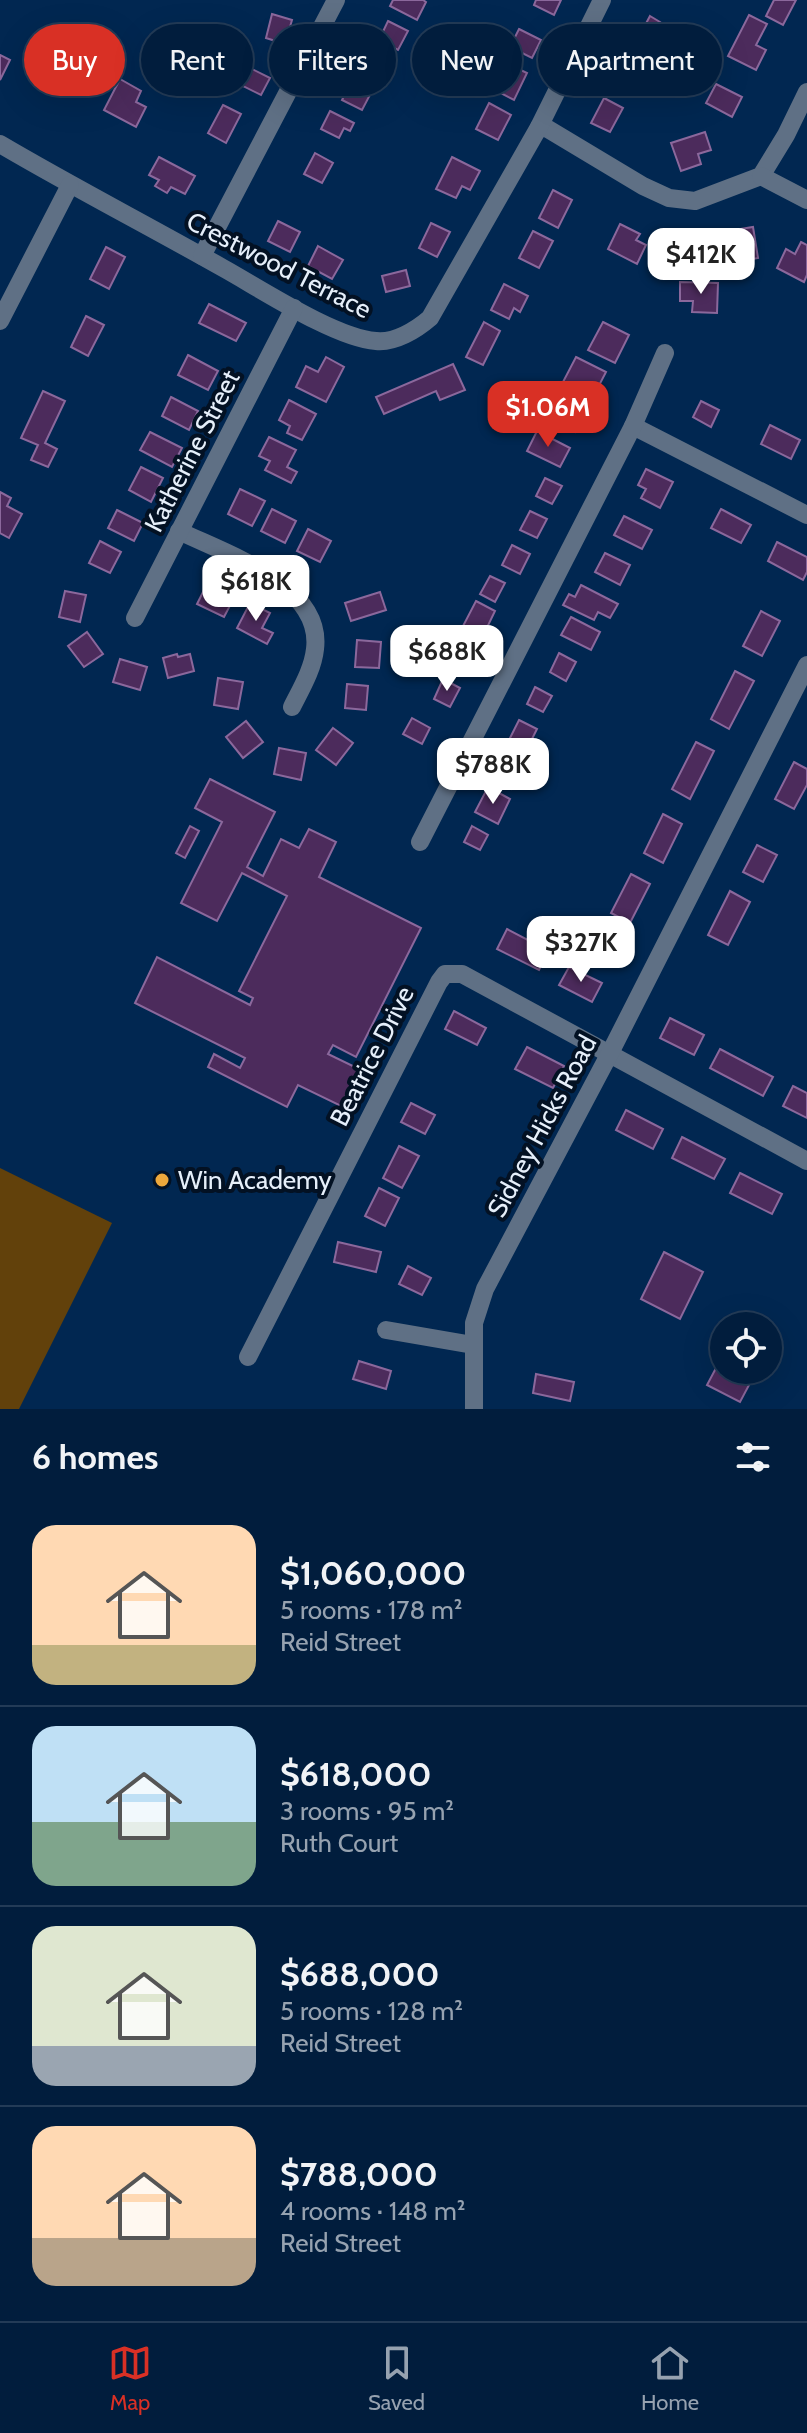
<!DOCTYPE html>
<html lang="en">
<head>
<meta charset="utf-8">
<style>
	:root { --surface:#011d3d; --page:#0b2644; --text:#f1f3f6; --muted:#96a2b0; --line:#233b57; --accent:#d93025 }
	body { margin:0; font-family:Cabin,sans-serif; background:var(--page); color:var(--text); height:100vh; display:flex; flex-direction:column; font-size:30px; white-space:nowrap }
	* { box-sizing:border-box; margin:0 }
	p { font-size:26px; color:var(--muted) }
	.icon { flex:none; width:44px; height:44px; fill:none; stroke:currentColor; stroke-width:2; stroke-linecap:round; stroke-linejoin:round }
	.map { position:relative; height:1409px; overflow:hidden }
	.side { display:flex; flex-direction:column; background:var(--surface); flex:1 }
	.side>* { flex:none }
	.banner { position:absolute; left:24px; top:24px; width:760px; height:72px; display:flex; gap:16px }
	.controls { position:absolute; left:710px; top:1312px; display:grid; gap:16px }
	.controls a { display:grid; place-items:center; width:72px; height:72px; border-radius:50%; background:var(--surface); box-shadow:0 8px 32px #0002,0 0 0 2px var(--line); font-size:40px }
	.price { position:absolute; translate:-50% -68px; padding:0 18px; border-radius:16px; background:#fff; color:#222; font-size:26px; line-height:52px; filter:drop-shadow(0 2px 4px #0008) }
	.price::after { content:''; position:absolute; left:50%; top:48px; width:24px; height:18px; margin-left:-12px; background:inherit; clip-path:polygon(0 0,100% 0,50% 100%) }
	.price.active { background:var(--accent); color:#fff }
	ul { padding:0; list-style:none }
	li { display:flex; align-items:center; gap:24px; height:200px; padding:0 32px }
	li+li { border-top:2px solid var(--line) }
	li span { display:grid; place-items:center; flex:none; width:224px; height:160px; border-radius:24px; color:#555 }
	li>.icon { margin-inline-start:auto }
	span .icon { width:96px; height:96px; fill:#fffc; stroke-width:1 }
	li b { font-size:34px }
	h2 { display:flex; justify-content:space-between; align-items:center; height:96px; padding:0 32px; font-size:34px }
	.chip { padding:0 28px; border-radius:36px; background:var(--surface); box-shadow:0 8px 32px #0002,0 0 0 2px var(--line); font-size:28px; line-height:72px }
	.chip.active { background:var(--accent); color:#fff }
	.menu { display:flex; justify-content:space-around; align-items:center; height:112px; border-top:2px solid var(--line); background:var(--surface); font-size:22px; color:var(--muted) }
	.menu a { display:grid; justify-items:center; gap:4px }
	.menu .active { color:var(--accent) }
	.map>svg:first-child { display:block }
	.green { fill:#62410b }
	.building { fill:#4c2b5c; stroke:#8b689c; stroke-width:2 }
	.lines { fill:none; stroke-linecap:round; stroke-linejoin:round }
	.minor { stroke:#5f7085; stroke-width:18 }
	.poi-dot { fill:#eda83c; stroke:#031123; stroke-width:3 }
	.labels { text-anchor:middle; stroke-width:8; stroke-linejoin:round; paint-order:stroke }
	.street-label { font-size:26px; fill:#e6effa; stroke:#031123 }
	.poi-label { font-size:26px; fill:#e6effa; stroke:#031123; text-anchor:start }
</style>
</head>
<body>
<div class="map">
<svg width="807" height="1409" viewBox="0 0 807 1409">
	<rect width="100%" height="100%" fill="#012751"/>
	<polygon class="green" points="0,1168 112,1223 19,1409 0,1409"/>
	<g class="building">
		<polygon points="393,0 423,0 426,2 417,20 390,6"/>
		<polygon points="536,0 561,0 554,15 534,5"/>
		<polygon points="774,0 796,0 783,25 766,16"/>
		<polygon points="272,14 292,20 285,44 266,38"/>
		<polygon points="749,15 767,24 756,45 766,50 756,70 728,56"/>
		<polygon points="650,16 660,22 652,36 642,31"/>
		<polygon points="388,21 408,31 398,50 379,40"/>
		<polygon points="519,29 541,40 532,58 510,47"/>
		<polygon points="370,48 391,59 381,80 359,69"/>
		<polygon points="630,49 649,59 634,86 616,77"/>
		<polygon points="0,55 10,60 0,80"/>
		<polygon points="240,63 270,78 261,95 231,80"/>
		<polygon points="508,64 527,73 514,100 495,90"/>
		<polygon points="120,79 141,91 136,102 146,107 136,127 104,110"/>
		<polygon points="352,80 372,91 362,110 342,100"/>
		<polygon points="716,84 742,97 732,117 706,103"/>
		<polygon points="604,98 623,108 610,132 591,123"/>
		<polygon points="489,103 511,115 498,140 476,129"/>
		<polygon points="223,105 241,114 226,143 208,133"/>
		<polygon points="330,111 354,123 350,131 344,128 339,138 321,129"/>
		<polygon points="705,132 711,150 698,154 701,164 681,171 671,143"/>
		<polygon points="315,153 333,163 322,183 304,174"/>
		<polygon points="159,157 195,176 185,194 171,187 167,193 155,186 159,180 149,175"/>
		<polygon points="452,157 480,171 470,190 462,186 456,198 436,189"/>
		<polygon points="553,190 572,200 558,228 539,218"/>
		<polygon points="278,221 300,232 290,252 268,241"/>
		<polygon points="431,223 450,232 437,257 419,248"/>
		<polygon points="620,224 640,234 636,240 646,245 637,264 608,249"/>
		<polygon points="753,227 758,258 727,264 723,243 736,241 734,230"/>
		<polygon points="533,231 553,241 539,268 519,258"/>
		<polygon points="801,242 807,245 807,275 804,282 777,268 786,249 795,254"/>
		<polygon points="318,246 343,260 332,279 308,266"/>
		<polygon points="106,247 125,257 109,289 90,279"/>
		<polygon points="406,270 410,286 386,292 382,276"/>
		<polygon points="680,282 718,283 717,313 692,312 693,301 680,301"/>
		<polygon points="504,284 528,296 520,312 514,308 509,319 491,310"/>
		<polygon points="209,304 246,323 236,341 199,323"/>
		<polygon points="86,316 104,325 88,356 71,347"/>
		<polygon points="484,322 500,331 483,365 466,357"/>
		<polygon points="603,322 629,335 615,363 588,350"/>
		<polygon points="188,355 218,371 208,390 178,375"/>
		<polygon points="326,357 344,367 326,402 296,387 306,366 318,372"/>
		<polygon points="576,357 606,372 593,397 563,382"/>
		<polygon points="453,364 465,390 440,400 436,391 384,414 376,397"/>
		<polygon points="43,391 65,401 45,443 57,449 48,467 31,460 38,445 21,438"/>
		<polygon points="573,395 589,403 575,432 558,423"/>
		<polygon points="171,397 198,411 189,430 162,416"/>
		<polygon points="289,400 316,414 302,440 287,433 290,426 279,420"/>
		<polygon points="701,401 719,410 711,427 693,417"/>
		<polygon points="770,425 800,440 791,459 761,444"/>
		<polygon points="537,431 570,448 560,467 527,451"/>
		<polygon points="150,432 182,448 172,467 140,450"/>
		<polygon points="269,437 296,450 287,467 297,472 291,483 265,470 270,461 259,456"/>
		<polygon points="141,467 163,478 151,502 129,490"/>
		<polygon points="646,469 673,482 660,508 641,498 646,489 638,485"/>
		<polygon points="545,478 562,486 552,504 536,496"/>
		<polygon points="240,489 265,501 252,526 228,514"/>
		<polygon points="0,492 11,498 7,506 22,514 9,538 0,533"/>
		<polygon points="272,509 296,521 285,543 261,531"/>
		<polygon points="721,509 751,525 741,543 711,528"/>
		<polygon points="117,510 143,523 134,541 108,528"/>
		<polygon points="530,511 547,519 537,538 520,530"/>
		<polygon points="624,516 652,530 642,549 614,535"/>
		<polygon points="308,529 331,541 320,562 297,551"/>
		<polygon points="100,541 121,552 110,573 89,563"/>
		<polygon points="777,542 807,557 807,572 803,580 768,561"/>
		<polygon points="512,545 530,554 520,574 502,565"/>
		<polygon points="605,553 630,565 620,585 595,572"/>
		<polygon points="490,576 505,583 495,602 480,594"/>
		<polygon points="207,584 234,598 224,617 197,604"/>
		<polygon points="581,585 618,604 610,618 598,612 594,620 563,605 569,594 575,597"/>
		<polygon points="65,591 86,595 80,622 59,617"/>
		<polygon points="380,592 386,610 351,621 345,603"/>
		<polygon points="476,601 495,611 482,638 462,628"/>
		<polygon points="250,603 270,613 262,628 273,633 267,644 237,628"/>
		<polygon points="761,611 780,621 762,656 743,646"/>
		<polygon points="571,617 600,632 591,650 561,635"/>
		<polygon points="87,632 103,654 84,667 68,646"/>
		<polygon points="453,634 480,648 467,674 440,660"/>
		<polygon points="357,640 381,642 379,668 355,667"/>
		<polygon points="559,653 576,662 566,681 550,672"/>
		<polygon points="177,654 178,657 190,654 194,671 168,678 163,658"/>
		<polygon points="120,659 147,667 140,690 113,682"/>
		<polygon points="735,671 754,681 729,729 711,719"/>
		<polygon points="218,678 243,682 238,709 214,705"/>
		<polygon points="443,679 460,688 450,707 434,699"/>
		<polygon points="347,684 368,686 366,710 345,708"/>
		<polygon points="535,687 552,696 543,712 527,704"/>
		<polygon points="412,718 430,728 422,744 403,734"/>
		<polygon points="519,720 537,729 525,753 507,744"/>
		<polygon points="246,721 263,742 243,758 226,737"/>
		<polygon points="333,728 353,743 336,765 316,750"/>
		<polygon points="696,742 714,751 690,799 672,789"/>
		<polygon points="279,748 306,753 301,780 274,774"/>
		<polygon points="501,758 521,768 511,789 491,779"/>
		<polygon points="794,762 807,769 807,785 794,809 775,799"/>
		<polygon points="210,779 275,812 247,867 263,876 281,839 299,848 309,829 336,842 319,877 421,928 356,1057 333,1045 328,1054 359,1069 341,1106 298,1085 287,1107 208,1067 214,1054 240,1068 245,1058 135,1003 157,957 250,1005 253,998 239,991 287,896 242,873 217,921 181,903 222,822 195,808"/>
		<polygon points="488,787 510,799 498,824 475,812"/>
		<polygon points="663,814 682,824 663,863 644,853"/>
		<polygon points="190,826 199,831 185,858 176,853"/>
		<polygon points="472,826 488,835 480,850 464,842"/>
		<polygon points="757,845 777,855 763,882 743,872"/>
		<polygon points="631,874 650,884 630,923 611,913"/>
		<polygon points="730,891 750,902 728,945 708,935"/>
		<polygon points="507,929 549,951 539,970 497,949"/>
		<polygon points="569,967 602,983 592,1002 559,985"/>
		<polygon points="454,1011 486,1028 477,1045 445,1029"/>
		<polygon points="670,1018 704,1035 694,1055 660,1038"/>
		<polygon points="527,1047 564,1066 553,1088 515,1069"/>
		<polygon points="720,1049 773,1077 763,1096 710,1068"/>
		<polygon points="793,1086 807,1093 807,1118 783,1106"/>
		<polygon points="411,1103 435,1115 425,1134 401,1122"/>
		<polygon points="626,1110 663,1129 653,1149 616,1130"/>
		<polygon points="682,1137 725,1159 714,1179 672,1158"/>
		<polygon points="399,1146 419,1156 402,1188 383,1178"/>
		<polygon points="740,1173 782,1194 772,1214 730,1193"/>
		<polygon points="379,1188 399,1198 385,1226 365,1216"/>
		<polygon points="338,1242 381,1252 376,1272 334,1262"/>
		<polygon points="664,1252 703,1272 680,1319 641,1299"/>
		<polygon points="408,1266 431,1278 422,1295 399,1284"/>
		<polygon points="724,1353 724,1370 757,1370 740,1402 707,1385"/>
		<polygon points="359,1361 391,1371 386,1389 353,1379"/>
		<polygon points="536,1374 574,1382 570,1401 533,1393"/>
	</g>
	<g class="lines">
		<g class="minor">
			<polyline points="539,127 548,129 643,186 669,198 695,201 761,176 786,135 807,92"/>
			<path d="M 0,144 C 73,187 149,226 223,268 C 261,289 335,338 376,341 C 395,343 416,330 430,318 L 539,127 L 602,0"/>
			<polyline points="761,176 807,200"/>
			<polyline points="202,256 336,0"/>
			<polyline points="0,321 70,185"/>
			<polyline points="633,426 807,515"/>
			<path d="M 179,531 C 226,554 323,585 315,649 C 313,669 301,689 292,707"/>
			<polyline points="135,618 294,308"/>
			<polyline points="420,842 633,426 665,353"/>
			<polyline points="386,1330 473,1345"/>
			<polyline points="248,1357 439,982 445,974 462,974 807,1161"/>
			<polyline points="474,1409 474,1323 485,1289 610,1053 807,665"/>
		</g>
	</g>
	<circle class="poi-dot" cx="162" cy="1180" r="8"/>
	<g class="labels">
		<g class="street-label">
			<text transform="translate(279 265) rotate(27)" y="9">Crestwood Terrace</text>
			<text transform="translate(192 451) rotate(-63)" y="9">Katherine Street</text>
			<text transform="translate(372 1056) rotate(-63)" y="9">Beatrice Drive</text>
			<text transform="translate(542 1126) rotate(-62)" y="9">Sidney Hicks Road</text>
		</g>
		<g class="poi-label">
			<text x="178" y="1189">Win Academy</text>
		</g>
	</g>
</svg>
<div class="controls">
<a><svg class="icon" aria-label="locate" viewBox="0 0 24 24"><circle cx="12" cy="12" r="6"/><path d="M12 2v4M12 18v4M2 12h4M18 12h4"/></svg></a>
</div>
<b class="price" style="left:701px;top:296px">$412K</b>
<b class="price active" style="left:548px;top:449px">$1.06M</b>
<b class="price" style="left:256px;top:623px">$618K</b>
<b class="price" style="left:447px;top:693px">$688K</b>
<b class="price" style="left:493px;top:806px">$788K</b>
<b class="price" style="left:581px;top:984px">$327K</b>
<div class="banner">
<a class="chip active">Buy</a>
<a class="chip">Rent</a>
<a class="chip">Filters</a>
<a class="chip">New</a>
<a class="chip">Apartment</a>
</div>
</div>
<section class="side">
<h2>6 homes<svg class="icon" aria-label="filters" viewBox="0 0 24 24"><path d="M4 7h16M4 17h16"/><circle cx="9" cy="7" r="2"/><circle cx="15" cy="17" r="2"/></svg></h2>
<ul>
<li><span style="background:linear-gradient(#ffd9b3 75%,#c2b280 0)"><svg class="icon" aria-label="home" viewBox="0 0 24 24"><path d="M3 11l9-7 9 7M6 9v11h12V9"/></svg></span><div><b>$1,060,000</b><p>5 rooms · 178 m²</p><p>Reid Street</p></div></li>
<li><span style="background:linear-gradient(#bfe0f5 60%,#7fa58c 0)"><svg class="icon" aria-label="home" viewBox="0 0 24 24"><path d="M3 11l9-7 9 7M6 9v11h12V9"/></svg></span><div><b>$618,000</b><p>3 rooms · 95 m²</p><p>Ruth Court</p></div></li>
<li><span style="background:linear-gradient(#dfe7d0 75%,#9aa5b1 0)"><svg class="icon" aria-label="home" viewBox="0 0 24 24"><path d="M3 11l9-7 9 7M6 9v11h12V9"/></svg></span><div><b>$688,000</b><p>5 rooms · 128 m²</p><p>Reid Street</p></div></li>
<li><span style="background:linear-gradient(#ffd9b3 70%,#b9a48a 0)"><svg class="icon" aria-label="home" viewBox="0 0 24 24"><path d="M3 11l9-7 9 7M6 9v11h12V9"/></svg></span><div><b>$788,000</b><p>4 rooms · 148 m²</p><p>Reid Street</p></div></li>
</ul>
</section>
<nav class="menu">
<a class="active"><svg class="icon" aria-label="map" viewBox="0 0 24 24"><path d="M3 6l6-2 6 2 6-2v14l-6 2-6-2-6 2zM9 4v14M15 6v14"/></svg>Map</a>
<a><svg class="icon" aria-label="saved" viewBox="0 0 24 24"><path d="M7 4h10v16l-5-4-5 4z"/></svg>Saved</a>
<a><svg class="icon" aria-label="home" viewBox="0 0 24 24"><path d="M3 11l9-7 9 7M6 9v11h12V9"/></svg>Home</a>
</nav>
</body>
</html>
